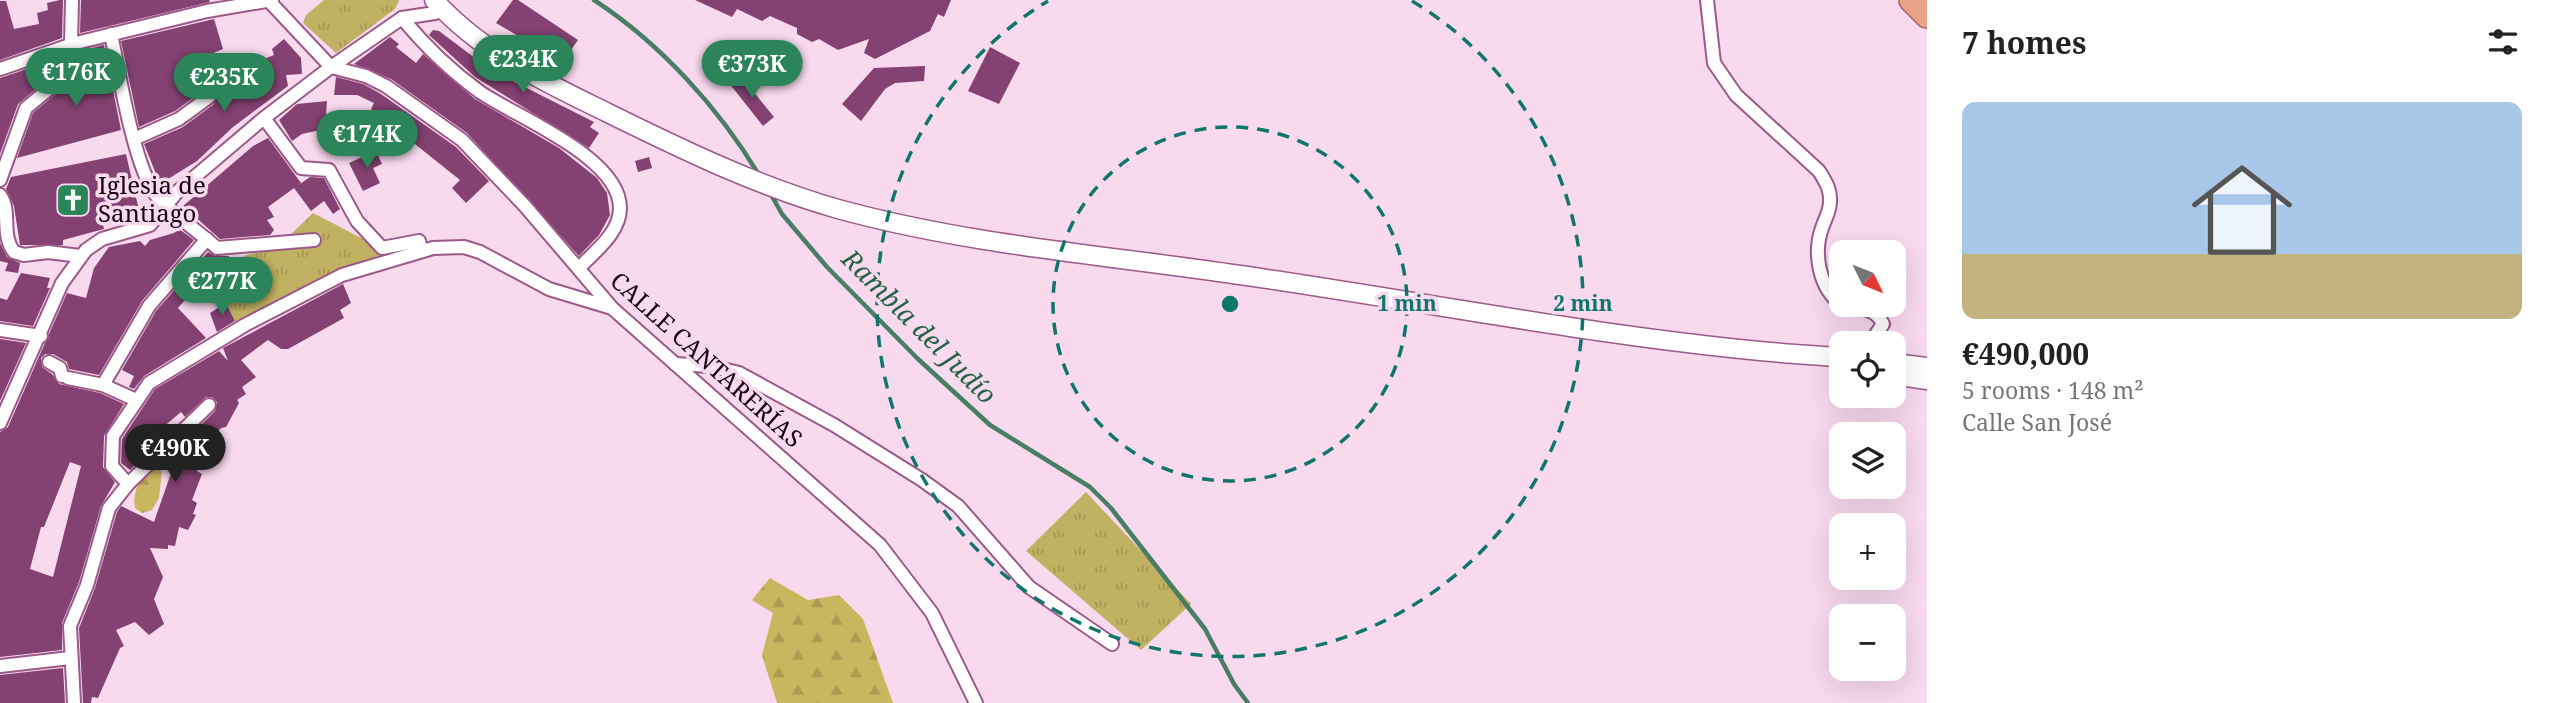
<!DOCTYPE html>
<html lang="en">
<head>
<meta charset="utf-8">
<style>
	:root { --surface:#fff; --page:#f2f2f2; --text:#222; --muted:#767676; --accent:#2c855a }
	body { margin:0; font-family:"Noto Serif",serif; background:var(--page); color:var(--text); height:100vh; display:flex; flex-direction:column; font-size:26px; white-space:nowrap }
	* { box-sizing:border-box; margin:0 }
	p { font-size:23px; color:var(--muted) }
	.icon { flex:none; width:38px; height:38px; fill:none; stroke:currentColor; stroke-width:2; stroke-linecap:round; stroke-linejoin:round }
	.map { position:relative; flex:1; overflow:hidden }
	.details { display:flex; flex-direction:column; background:var(--surface); width:630px }
	.details>* { flex:none }
	.needle { width:46px; rotate:133deg }
	.controls { position:absolute; left:1829px; top:240px; display:grid; gap:14px }
	.controls a { display:grid; place-items:center; width:77px; height:77px; border-radius:14px; background:var(--surface); box-shadow:0 7px 28px #0002; font-size:35px }
	.price { position:absolute; translate:-50% -60px; padding:0 16px; border-radius:24px; background:var(--accent); color:#fff; font-size:23px; line-height:46px; filter:drop-shadow(0 2px 4px #0008) }
	.price::after { content:''; position:absolute; left:50%; top:42px; width:21px; height:16px; margin-left:-10px; background:inherit; clip-path:polygon(0 0,100% 0,50% 100%) }
	.price.selected { background:#222; color:#fff }
	ul { padding:0; list-style:none }
	li { display:grid; align-content:center; gap:14px; height:371px; padding:0 35px }
	li span { display:grid; place-items:center; height:217px; border-radius:14px; color:#555 }
	li>.icon { margin-inline-start:auto }
	span .icon { width:126px; height:126px; fill:#fffc; stroke-width:1 }
	li b { font-size:30px }
	h2 { display:flex; justify-content:space-between; align-items:center; height:84px; padding:0 35px; font-size:30px }
	main { display:flex; flex:1; min-height:0 }
	.map>svg:first-child { display:block }
	.grass { fill:url(#grass-tufts) }
	.forest { fill:url(#forest-firs) }
	.lines { fill:none; stroke-linecap:round; stroke-linejoin:round }
	.stream { stroke:#487f64; stroke-width:4.5 }
	.building { fill:#844272; fill-rule:evenodd }
	.street-casing { stroke:#9d598a; stroke-width:16 }
	.secondary-casing { stroke:#9d598a; stroke-width:21 }
	.highway-casing { stroke:#a26a60; stroke-width:26 }
	.street { stroke:#fff; stroke-width:12 }
	.secondary { stroke:#fff; stroke-width:18 }
	.highway { stroke:#eba28a; stroke-width:23 }
	.ring { fill:none; stroke:#0f766e; stroke-width:3.5; stroke-dasharray:12 9 }
	.labels { text-anchor:middle; stroke-width:7; stroke-linejoin:round; paint-order:stroke }
	.poi-label { font-size:24px; fill:#190213; stroke:#f8d9ee; text-anchor:start }
	.street-label { font-size:24px; fill:#190213; stroke:#f8d9ee }
	.water-label { font-size:26px; font-style:italic; fill:#236444; stroke:#f8d9ee }
	.centre { fill:#0f766e; stroke:#f8d9ee; stroke-width:3.5 }
	.ring-label { font-size:21px; text-anchor:middle; font-weight:bold; fill:#0f766e; stroke:#f8d9ee; stroke-width:7; stroke-linejoin:round; paint-order:stroke }
</style>
</head>
<body>
<main>
<div class="map">
<svg width="1927" height="703" viewBox="0 0 1927 703">
	<defs>
		<pattern id="grass-tufts" width="24" height="20" patternUnits="userSpaceOnUse" patternTransform="scale(1.75)"><rect width="24" height="20" fill="#c1b162"/><path d="M3 7l-1-3M5 7V3M7 7l1-3M15 17l-1-3M17 17v-4M19 17l1-3" fill="none" stroke="#a59754"/></pattern>
		<pattern id="forest-firs" width="22" height="20" patternUnits="userSpaceOnUse" patternTransform="scale(1.75)"><rect width="22" height="20" fill="#c8b75f"/><path d="M5 1l3.5 6h-7zM16 11l3.5 6h-7z" fill="#ab9c52"/></pattern>
	</defs>
	<rect width="100%" height="100%" fill="#f8d9ee"/>
	<g class="grass">
		<polygon points="324,0 399,0 399,1 395,9 336,53 303,23 306,15"/>
		<path d="M 313,213 L 371,243 L 380,255 L 341,270 L 236,323 L 225,300 L 235,290 L 223,278 C 232,265 241,253 257,253 L 258,249 L 282,243 Z"/>
		<polygon points="1086,492 1191,604 1141,650 1026,551"/>
	</g>
	<g class="forest">
		<path d="M 152,468 L 162,471 L 159,498 L 152,510 L 142,513 L 135,508 C 132,490 140,479 152,468 Z"/>
		<polygon points="770,578 808,600 839,595 863,619 893,703 777,703 762,655 773,613 752,600"/>
	</g>
	<g class="lines">
		<g class="stream">
			<path d="M 594,0 C 660,43 719,108 759,175"/>
			<polyline points="769,191 782,214 827,267 918,359 990,425 1090,487 1111,508 1205,629 1234,684 1248,703"/>
		</g>
	</g>
	<g class="building">
		<polygon points="60,0 63,0 62,38 0,60 0,1 6,1 14,29 39,24 37,13 48,10 47,3"/>
		<polygon points="81,0 209,0 210,2 80,33"/>
		<polygon points="513,0 518,0 578,40 568,54 553,44 547,53 496,23"/>
		<polygon points="695,0 951,0 944,17 938,14 930,31 875,59 864,53 869,39 838,50 819,39 812,42 797,34 797,28 770,16 762,21 737,9 732,17"/>
		<polygon points="214,19 223,49 192,62 211,89 204,90 175,111 139,127 121,41"/>
		<polygon points="433,30 439,31 491,70 594,122 590,127 599,133 589,148 475,77 429,35"/>
		<polygon points="390,37 399,44 396,47 416,63 423,54 475,99 559,148 597,178 607,193 610,215 599,235 579,256 467,133 391,79 354,64"/>
		<polygon points="284,39 301,58 302,74 286,75 288,86 233,127 197,161 160,184 144,144 183,127 214,104 217,93 244,73 263,65 264,59 274,55 272,49"/>
		<polygon points="104,45 121,130 17,158 33,113 75,78 73,53"/>
		<polygon points="990,47 1020,63 999,104 968,91"/>
		<polygon points="57,59 58,70 18,104 0,154 0,78"/>
		<polygon points="925,66 924,81 895,83 885,89 861,121 842,104 874,68"/>
		<polygon points="740,75 774,117 763,126 729,83"/>
		<polygon points="336,77 363,84 381,94 456,147 489,181 466,203 452,188 460,180 371,109 374,103 357,95 334,95"/>
		<polygon points="327,101 325,129 302,134 292,141 279,120 297,104"/>
		<polygon points="268,138 301,183 297,186 310,177 324,178 340,209 333,214 324,201 311,211 294,188 268,207 274,217 267,220 274,230 270,235 220,239 183,206 253,146"/>
		<polygon points="376,151 382,164 373,168 380,183 363,191 349,163"/>
		<polygon points="126,154 138,206 101,214 104,229 63,240 63,245 20,245 14,206 6,189 11,177"/>
		<polygon points="649,157 652,168 638,172 635,161"/>
		<path d="M 179,229 L 194,240 L 142,301 L 99,375 L 69,369 L 67,362 L 53,354 L 45,354 L 41,358 L 42,367 L 52,374 L 59,384 L 100,393 L 124,404 L 104,436 L 103,467 L 115,482 L 101,506 L 79,582 L 62,623 L 62,650 L 0,657 L 0,432 L 8,427 L 67,293 L 86,298 L 94,268 L 109,247 L 140,241 L 145,246 L 150,240 L 174,233 ZM 70,462 L 81,466 L 53,577 L 30,569 L 41,527 L 44,527 Z"/>
		<polygon points="0,243 7,257 20,263 18,273 5,271 8,263 0,261"/>
		<polygon points="208,252 215,256 229,256 221,288 214,298 201,285 197,286 178,308 206,338 144,376 134,389 129,387 134,376 122,370 156,311"/>
		<polygon points="21,273 50,278 47,288 50,288 33,326 0,321 0,298 7,300"/>
		<polygon points="343,284 351,303 340,310 344,318 288,349 281,349 268,340 241,360 256,377 242,387 246,394 237,400 239,403 226,427 221,428 198,456 197,471 202,474 192,500 197,503 193,514 196,515 188,530 179,527 175,546 168,545 168,549 150,548 163,577 154,599 164,624 149,635 135,622 116,630 124,646 120,648 98,698 92,697 91,703 83,703 79,628 95,588 117,512 121,506 154,522 170,476 178,463 169,457 180,446 186,451 195,431 215,411 217,402 212,397 206,397 185,417 181,412 162,428 167,433 130,470 121,463 122,439 155,389 219,351 228,361 223,348"/>
		<polygon points="226,303 235,321 217,332 210,313"/>
		<polygon points="0,339 26,343 0,401"/>
		<polygon points="63,668 65,703 0,703 0,675"/>
	</g>
	<g class="lines">
		<g class="street-casing">
			<g id="street">
				<path d="M 1707,0 L 1714,63 L 1736,95 L 1819,171 C 1825,181 1831,189 1830,202 C 1830,211 1825,219 1822,228 C 1813,253 1819,288 1841,304"/>
				<polyline points="269,1 331,67 366,76 386,86 462,140 525,206 612,308 880,545 932,613 976,703"/>
				<path d="M 402,18 C 425,46 451,71 480,92 C 516,117 620,157 620,208 C 620,233 595,251 579,268"/>
				<path d="M 111,34 C 119,72 134,167 156,195 C 169,211 200,233 217,248 L 314,240"/>
				<polyline points="71,44 72,0"/>
				<polyline points="0,69 76,43 207,11 272,0"/>
				<polyline points="264,118 301,168 329,170 357,221 382,248 419,241 422,251"/>
				<polyline points="134,139 179,119 209,97"/>
				<polyline points="0,180 26,108 67,74 64,47"/>
				<path d="M 0,195 C 12,211 0,234 14,252 L 24,255 L 48,252 L 80,256"/>
				<path d="M 1842,304 C 1859,312 1873,304 1883,324 L 1870,343"/>
				<polyline points="0,330 41,336"/>
				<polyline points="49,362 60,368 62,376"/>
				<polyline points="675,364 710,366 739,373 834,425 922,480 958,506 1029,587 1112,644"/>
				<polyline points="68,378 103,385 136,400"/>
				<polyline points="103,385 149,306 207,239"/>
				<polyline points="0,423 62,283 86,250 102,239 150,225 178,191 264,118 331,67 402,18 435,13 441,9"/>
				<polyline points="128,484 112,466 113,436 149,383 245,325 342,275 433,248 464,247 480,252 549,289 612,308"/>
				<polyline points="0,666 70,658"/>
				<polyline points="74,703 70,626 87,585 109,508 128,484 209,405"/>
			</g>
		</g>
		<g class="secondary-casing">
			<g id="secondary">
				<path d="M 434,0 C 482,53 543,81 606,112 C 681,149 757,186 838,209 C 969,245 1105,255 1240,275 C 1420,301 1600,337 1782,353 C 1802,355 1821,355 1841,358"/>
				<polyline points="1894,363 1927,367"/>
				<polyline points="1894,375 1927,380"/>
			</g>
		</g>
		<g class="highway-casing">
			<polyline id="highway" points="1911,0 1927,16"/>
		</g>
		<use href="#street" class="street"/>
		<use href="#secondary" class="secondary"/>
		<use href="#highway" class="highway"/>
	</g>
	<g class="ring">
		<circle cx="1230" cy="304" r="177"/>
		<path d="M1412 1A353 353 0 1 1 1048 1"/>
	</g>
	<defs>
		<g id="church-square" transform="scale(1.75)"><rect x="-9" y="-9" width="18" height="18" rx="4" fill="#2c855a" stroke="#f8d9ee"/><path d="M-1.2-6h2.4v3.5h3.3v2.4h-3.3V6h-2.4V-.1h-3.3v-2.4h3.3Z" fill="#fff"/></g>
	</defs>
	<g fill-rule="evenodd">
		<use href="#church-square" x="73" y="200"/>
	</g>
	<g class="labels">
		<g class="poi-label">
			<text x="98" y="194">Iglesia de<tspan x="98" dy="28">Santiago</tspan></text>
		</g>
		<g class="street-label">
			<text transform="translate(706 360) rotate(42)" y="8">CALLE CANTARERÍAS</text>
		</g>
		<g class="water-label">
			<text transform="translate(919 327) rotate(45)" y="9">Rambla del Judío</text>
		</g>
	</g>
	<circle cx="1230" cy="304" r="10" class="centre"/>
	<g class="ring-label">
		<text x="1407" y="311">1 min</text>
		<text x="1583" y="311">2 min</text>
	</g>
</svg>
<div class="controls">
<a><svg class="needle" viewBox="-14 -14 28 28"><path d="M0-13l5 13h-10z" fill="#e53935"/><path d="M0 13l5-13h-10z" fill="#767676"/></svg></a>
<a><svg class="icon" aria-label="locate" viewBox="0 0 24 24"><circle cx="12" cy="12" r="6"/><path d="M12 2v4M12 18v4M2 12h4M18 12h4"/></svg></a>
<a><svg class="icon" aria-label="layers" viewBox="0 0 24 24"><path d="M12 4l9 5-9 5-9-5zM3 14l9 5 9-5"/></svg></a>
<a>+</a>
<a>−</a>
</div>
<b class="price" style="left:523px;top:95px">€234K</b>
<b class="price" style="left:752px;top:100px">€373K</b>
<b class="price" style="left:76px;top:108px">€176K</b>
<b class="price" style="left:224px;top:113px">€235K</b>
<b class="price" style="left:367px;top:170px">€174K</b>
<b class="price" style="left:222px;top:317px">€277K</b>
<b class="price selected" style="left:175px;top:484px">€490K</b>
</div>
<section class="details">
<h2>7 homes<svg class="icon" aria-label="filters" viewBox="0 0 24 24"><path d="M4 7h16M4 17h16"/><circle cx="9" cy="7" r="2"/><circle cx="15" cy="17" r="2"/></svg></h2>
<ul>
<li><span style="background:linear-gradient(#a9c7e8 70%,#c2b280 0)"><svg class="icon" aria-label="home" viewBox="0 0 24 24"><path d="M3 11l9-7 9 7M6 9v11h12V9"/></svg></span><div><b>€490,000</b><p>5 rooms · 148 m²</p><p>Calle San José</p></div></li>
</ul>
</section>
</main>
</body>
</html>
